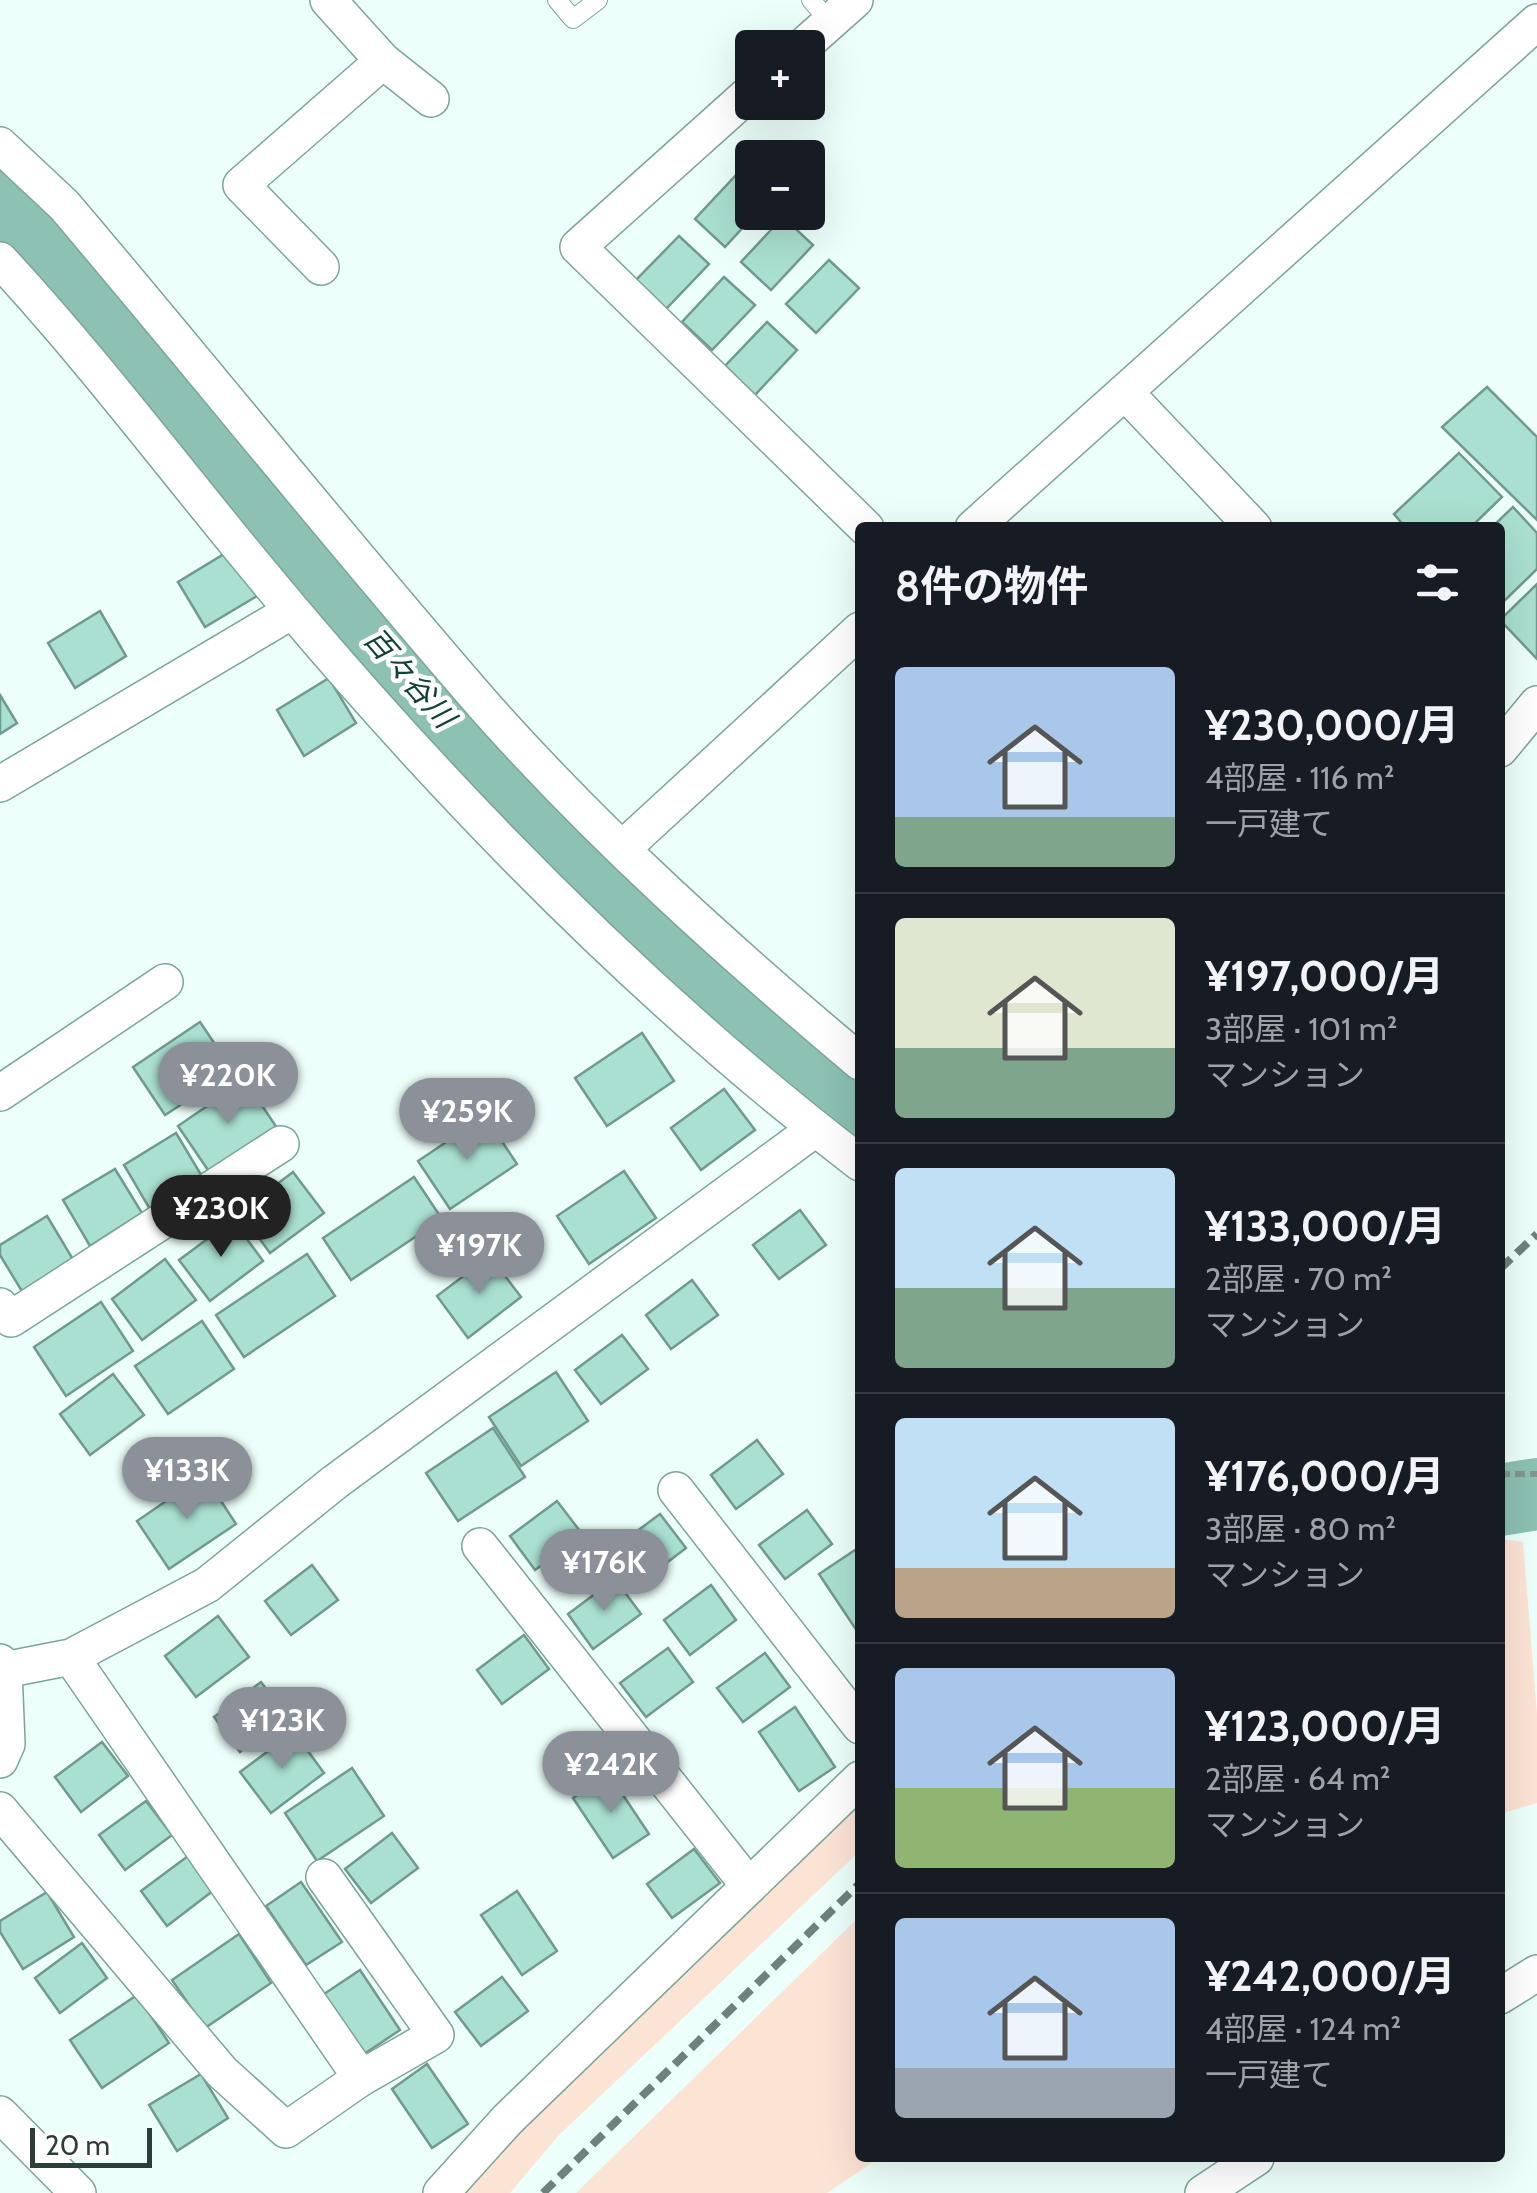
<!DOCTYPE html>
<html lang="ja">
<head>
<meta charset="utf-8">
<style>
	:root { --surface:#171b24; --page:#20242c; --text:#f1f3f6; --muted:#9ea1a6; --line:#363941; --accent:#8c9099 }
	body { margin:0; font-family:Cabin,"Noto Sans JP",sans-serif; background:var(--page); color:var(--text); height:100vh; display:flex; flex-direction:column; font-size:38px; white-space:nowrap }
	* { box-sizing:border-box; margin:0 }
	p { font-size:32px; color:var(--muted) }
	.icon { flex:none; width:55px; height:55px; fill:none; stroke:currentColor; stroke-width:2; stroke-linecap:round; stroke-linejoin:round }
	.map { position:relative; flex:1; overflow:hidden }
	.drawer { position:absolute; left:855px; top:522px; width:650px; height:1640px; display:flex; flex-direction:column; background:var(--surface); border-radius:10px; box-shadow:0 10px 40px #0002 }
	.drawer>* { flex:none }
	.fabs { position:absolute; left:735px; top:30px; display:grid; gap:20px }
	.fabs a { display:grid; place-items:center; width:90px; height:90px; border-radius:10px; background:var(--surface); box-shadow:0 10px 40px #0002; font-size:50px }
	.scale { position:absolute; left:30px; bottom:25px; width:122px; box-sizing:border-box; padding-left:10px; border:5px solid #2c3e39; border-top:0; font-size:28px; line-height:35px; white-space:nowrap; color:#2c3e39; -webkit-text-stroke:8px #fff; paint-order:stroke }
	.price { position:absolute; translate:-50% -85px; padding:0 22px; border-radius:35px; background:var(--accent); color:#fff; font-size:32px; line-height:65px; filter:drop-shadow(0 2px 5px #0008) }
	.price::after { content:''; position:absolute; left:50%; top:60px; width:30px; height:22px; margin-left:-15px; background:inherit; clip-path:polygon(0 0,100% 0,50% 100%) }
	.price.current { background:#222; color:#fff }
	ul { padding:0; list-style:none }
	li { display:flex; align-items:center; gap:30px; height:250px; padding:0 40px }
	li+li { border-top:2px solid var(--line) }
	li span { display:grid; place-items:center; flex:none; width:280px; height:200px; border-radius:10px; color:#555 }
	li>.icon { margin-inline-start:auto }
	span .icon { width:120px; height:120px; fill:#fffc; stroke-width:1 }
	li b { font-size:42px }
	h2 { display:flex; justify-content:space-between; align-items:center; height:120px; padding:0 40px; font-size:42px }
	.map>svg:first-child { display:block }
	.green { fill:#fce4d5 }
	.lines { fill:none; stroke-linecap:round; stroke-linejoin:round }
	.river { stroke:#8cc1b3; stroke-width:72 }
	.building { fill:#aae0d1; stroke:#709a8f; stroke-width:2.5 }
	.service-casing { stroke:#7ba599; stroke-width:20 }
	.minor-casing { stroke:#7ba599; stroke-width:38 }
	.path { stroke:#849691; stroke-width:6; stroke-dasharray:10 5; stroke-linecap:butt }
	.service { stroke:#fff; stroke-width:18 }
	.minor { stroke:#fff; stroke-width:35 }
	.rail { stroke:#6f817c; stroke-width:8; stroke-dasharray:15 8; stroke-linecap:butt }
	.labels { text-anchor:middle; stroke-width:9; stroke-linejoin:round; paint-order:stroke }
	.water-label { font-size:30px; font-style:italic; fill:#114036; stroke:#fff }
</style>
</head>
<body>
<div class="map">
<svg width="1537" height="2193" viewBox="0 0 1537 2193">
	<rect width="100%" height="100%" fill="#edfffa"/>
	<g class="green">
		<polygon points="1500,1539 1523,1542 1537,1714 1537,1803 1500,1814"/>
		<polygon points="860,1797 860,1851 558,2136 510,2193 458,2193 491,2153"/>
		<polygon points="860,1916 860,2158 879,2158 827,2193 576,2193"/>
	</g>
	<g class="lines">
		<g class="river">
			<polyline points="0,203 480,760 630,909 860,1112"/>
			<polyline points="1500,1500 1537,1494"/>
		</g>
	</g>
	<g class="building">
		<polygon points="737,174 752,189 752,212 757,212 725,247 695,219"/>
		<polygon points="783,217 813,245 771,290 741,262"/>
		<polygon points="679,236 709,264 666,309 636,280"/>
		<polygon points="829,260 859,288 816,333 786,304"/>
		<polygon points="724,277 755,305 712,350 682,322"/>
		<polygon points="767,322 797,350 755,395 725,366"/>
		<polygon points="1487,387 1537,437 1537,520 1442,427"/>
		<polygon points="1459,453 1502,497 1470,528 1406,528 1394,514"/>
		<polygon points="1513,507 1537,533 1537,569 1500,605 1500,528 1491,528"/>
		<polygon points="229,551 257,596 205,627 178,582"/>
		<polygon points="1537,584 1537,659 1500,620"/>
		<polygon points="100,611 126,656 75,688 48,643"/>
		<polygon points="329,678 356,723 304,756 277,710"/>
		<polygon points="0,695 17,723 0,734"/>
		<polygon points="200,1022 233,1071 165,1115 133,1067"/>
		<polygon points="642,1033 674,1081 607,1126 575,1078"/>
		<polygon points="245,1080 277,1128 210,1173 178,1126"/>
		<polygon points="724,1089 755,1130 701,1170 671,1128"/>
		<polygon points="485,1116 517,1164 450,1209 418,1161"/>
		<polygon points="176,1133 203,1178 151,1211 124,1165"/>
		<polygon points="115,1169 142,1213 90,1246 63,1200"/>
		<polygon points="624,1171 656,1218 589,1264 557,1216"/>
		<polygon points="293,1172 324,1213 270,1253 240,1212"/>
		<polygon points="414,1177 442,1219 351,1280 323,1238"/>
		<polygon points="800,1210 826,1245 779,1279 753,1245"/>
		<polygon points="47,1216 74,1261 23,1293 0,1255 0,1245"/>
		<polygon points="233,1220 263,1261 210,1301 179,1260"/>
		<polygon points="307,1254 335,1296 244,1357 216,1315"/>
		<polygon points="490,1256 521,1297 468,1338 437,1296"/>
		<polygon points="165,1259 196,1300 142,1340 112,1299"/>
		<polygon points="692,1280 718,1315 671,1349 646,1315"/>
		<polygon points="101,1302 133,1351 66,1396 34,1347"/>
		<polygon points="202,1321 234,1369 168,1414 135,1366"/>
		<polygon points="622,1335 648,1369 601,1404 575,1370"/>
		<polygon points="556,1372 588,1421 521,1466 489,1417"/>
		<polygon points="113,1374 144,1415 90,1455 60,1414"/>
		<polygon points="493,1428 525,1477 458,1521 426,1473"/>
		<polygon points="757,1440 783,1474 736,1509 711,1475"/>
		<polygon points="204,1475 236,1524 169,1569 137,1521"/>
		<polygon points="557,1501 583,1535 535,1570 510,1536"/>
		<polygon points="807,1510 832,1544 785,1579 759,1545"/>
		<polygon points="660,1514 686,1548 639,1584 613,1549"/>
		<polygon points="855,1550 860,1558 859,1634 819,1574"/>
		<polygon points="312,1565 338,1600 291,1635 265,1601"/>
		<polygon points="615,1579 641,1614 593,1649 568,1614"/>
		<polygon points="711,1585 736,1620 690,1655 664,1620"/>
		<polygon points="218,1616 249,1657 196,1697 165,1656"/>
		<polygon points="524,1635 549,1669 502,1704 477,1670"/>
		<polygon points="668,1648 693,1682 646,1717 620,1683"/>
		<polygon points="765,1653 790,1687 743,1722 717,1688"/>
		<polygon points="261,1682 286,1716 240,1752 214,1717"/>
		<polygon points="795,1707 835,1767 799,1791 759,1732"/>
		<polygon points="294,1732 324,1773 271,1813 240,1772"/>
		<polygon points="102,1742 128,1776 81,1812 55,1777"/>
		<polygon points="352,1768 384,1816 317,1861 285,1813"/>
		<polygon points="609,1774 649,1834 613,1858 573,1798"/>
		<polygon points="146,1801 172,1835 125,1870 99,1835"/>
		<polygon points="392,1833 418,1868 371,1903 345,1869"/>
		<polygon points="694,1849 720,1883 672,1918 647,1884"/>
		<polygon points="188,1856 214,1890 167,1926 141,1891"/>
		<polygon points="301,1882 342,1942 306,1965 266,1906"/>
		<polygon points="517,1891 557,1951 522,1975 481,1915"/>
		<polygon points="47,1892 74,1937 23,1969 0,1932 0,1921"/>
		<polygon points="239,1934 271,1983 205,2028 172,1980"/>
		<polygon points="82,1943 107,1978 60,2013 35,1978"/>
		<polygon points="360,1970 400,2030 364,2054 324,1994"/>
		<polygon points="502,1977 528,2011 481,2046 455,2012"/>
		<polygon points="137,1995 169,2043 102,2088 70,2040"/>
		<polygon points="427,2064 468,2124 432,2148 392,2089"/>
		<polygon points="201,2074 228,2118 177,2151 149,2105"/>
	</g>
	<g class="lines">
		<g class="service-casing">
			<g id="service">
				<polyline points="557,0 573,19 598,0"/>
				<polyline points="811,0 830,22"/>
			</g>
		</g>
		<g class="minor-casing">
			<g id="minor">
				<polyline points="328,0 383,61 431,99"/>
				<polyline points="801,48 855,0"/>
				<polyline points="752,91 578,247 866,528"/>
				<path d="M 0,145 L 64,205 C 206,372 343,544 487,709 C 601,837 729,952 860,1062"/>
				<path d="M 0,260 C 103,371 193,494 291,609 C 461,810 651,1003 860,1163"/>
				<polyline points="321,267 241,185 383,61"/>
				<polyline points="1125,392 1254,528"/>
				<polyline points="973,528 1537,22"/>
				<polyline points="1500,749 1537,704"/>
				<polyline points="0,784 292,611"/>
				<polyline points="622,849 860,630"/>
				<polyline points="0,1093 165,982"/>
				<polyline points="0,1306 11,1319 281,1144"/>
				<polyline points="676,1490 860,1726"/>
				<polyline points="480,1546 749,1886"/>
				<polyline points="71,1657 361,2078 436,2035 324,1877"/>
				<polyline points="0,1662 4,1670 7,1744 0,1760"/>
				<polyline points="4,1670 71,1657 207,1585 335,1482 815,1129"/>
				<polyline points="0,1810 222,2072 286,2130 361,2078"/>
				<polyline points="1500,1996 1537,1973"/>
				<polyline points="0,2114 78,2193"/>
				<polyline points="441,2193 508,2119 860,1779"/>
				<polyline points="1203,2193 1256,2158"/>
			</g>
		</g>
		<polyline class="path" points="1500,1474 1537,1474"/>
		<use href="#service" class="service"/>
		<use href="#minor" class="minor"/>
		<g class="rail">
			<polyline points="1500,1269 1537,1234"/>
			<polyline points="543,2193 860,1883"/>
		</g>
	</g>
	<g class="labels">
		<g class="water-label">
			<text transform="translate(409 678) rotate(49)" y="10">百々谷川</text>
		</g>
	</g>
</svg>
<div class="fabs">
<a>+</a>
<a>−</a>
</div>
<div class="scale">20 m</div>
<b class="price" style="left:228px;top:1127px">¥220K</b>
<b class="price" style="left:467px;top:1163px">¥259K</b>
<b class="price current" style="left:221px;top:1260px">¥230K</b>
<b class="price" style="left:479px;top:1297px">¥197K</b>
<b class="price" style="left:187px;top:1522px">¥133K</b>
<b class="price" style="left:604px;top:1614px">¥176K</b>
<b class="price" style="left:282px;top:1772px">¥123K</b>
<b class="price" style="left:611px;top:1816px">¥242K</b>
<section class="drawer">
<h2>8件の物件<svg class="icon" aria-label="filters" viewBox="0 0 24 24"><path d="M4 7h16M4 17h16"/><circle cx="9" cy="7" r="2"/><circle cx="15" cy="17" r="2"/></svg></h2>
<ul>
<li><span style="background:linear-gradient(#a9c7e8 75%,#7fa58c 0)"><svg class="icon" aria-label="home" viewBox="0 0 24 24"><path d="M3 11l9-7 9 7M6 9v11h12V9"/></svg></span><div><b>¥230,000/月</b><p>4部屋 · 116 m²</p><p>一戸建て</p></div></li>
<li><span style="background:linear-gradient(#dfe7d0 65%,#7fa58c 0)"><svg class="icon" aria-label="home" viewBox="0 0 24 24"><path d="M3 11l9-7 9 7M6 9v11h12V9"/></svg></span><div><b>¥197,000/月</b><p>3部屋 · 101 m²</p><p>マンション</p></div></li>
<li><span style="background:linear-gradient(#bfe0f5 60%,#7fa58c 0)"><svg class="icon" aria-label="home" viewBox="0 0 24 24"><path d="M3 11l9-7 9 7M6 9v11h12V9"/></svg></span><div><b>¥133,000/月</b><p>2部屋 · 70 m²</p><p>マンション</p></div></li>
<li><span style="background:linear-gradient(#bfe0f5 75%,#b9a48a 0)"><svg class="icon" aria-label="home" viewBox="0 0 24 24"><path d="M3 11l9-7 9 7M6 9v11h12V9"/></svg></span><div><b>¥176,000/月</b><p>3部屋 · 80 m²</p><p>マンション</p></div></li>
<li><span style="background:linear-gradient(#a9c7e8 60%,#8fb573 0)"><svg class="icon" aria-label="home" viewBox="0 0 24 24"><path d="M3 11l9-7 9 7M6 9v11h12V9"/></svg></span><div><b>¥123,000/月</b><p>2部屋 · 64 m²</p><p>マンション</p></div></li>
<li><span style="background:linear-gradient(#a9c7e8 75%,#9aa5b1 0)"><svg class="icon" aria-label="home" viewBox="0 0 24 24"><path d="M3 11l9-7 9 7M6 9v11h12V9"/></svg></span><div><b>¥242,000/月</b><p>4部屋 · 124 m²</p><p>一戸建て</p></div></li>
</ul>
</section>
</div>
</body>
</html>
